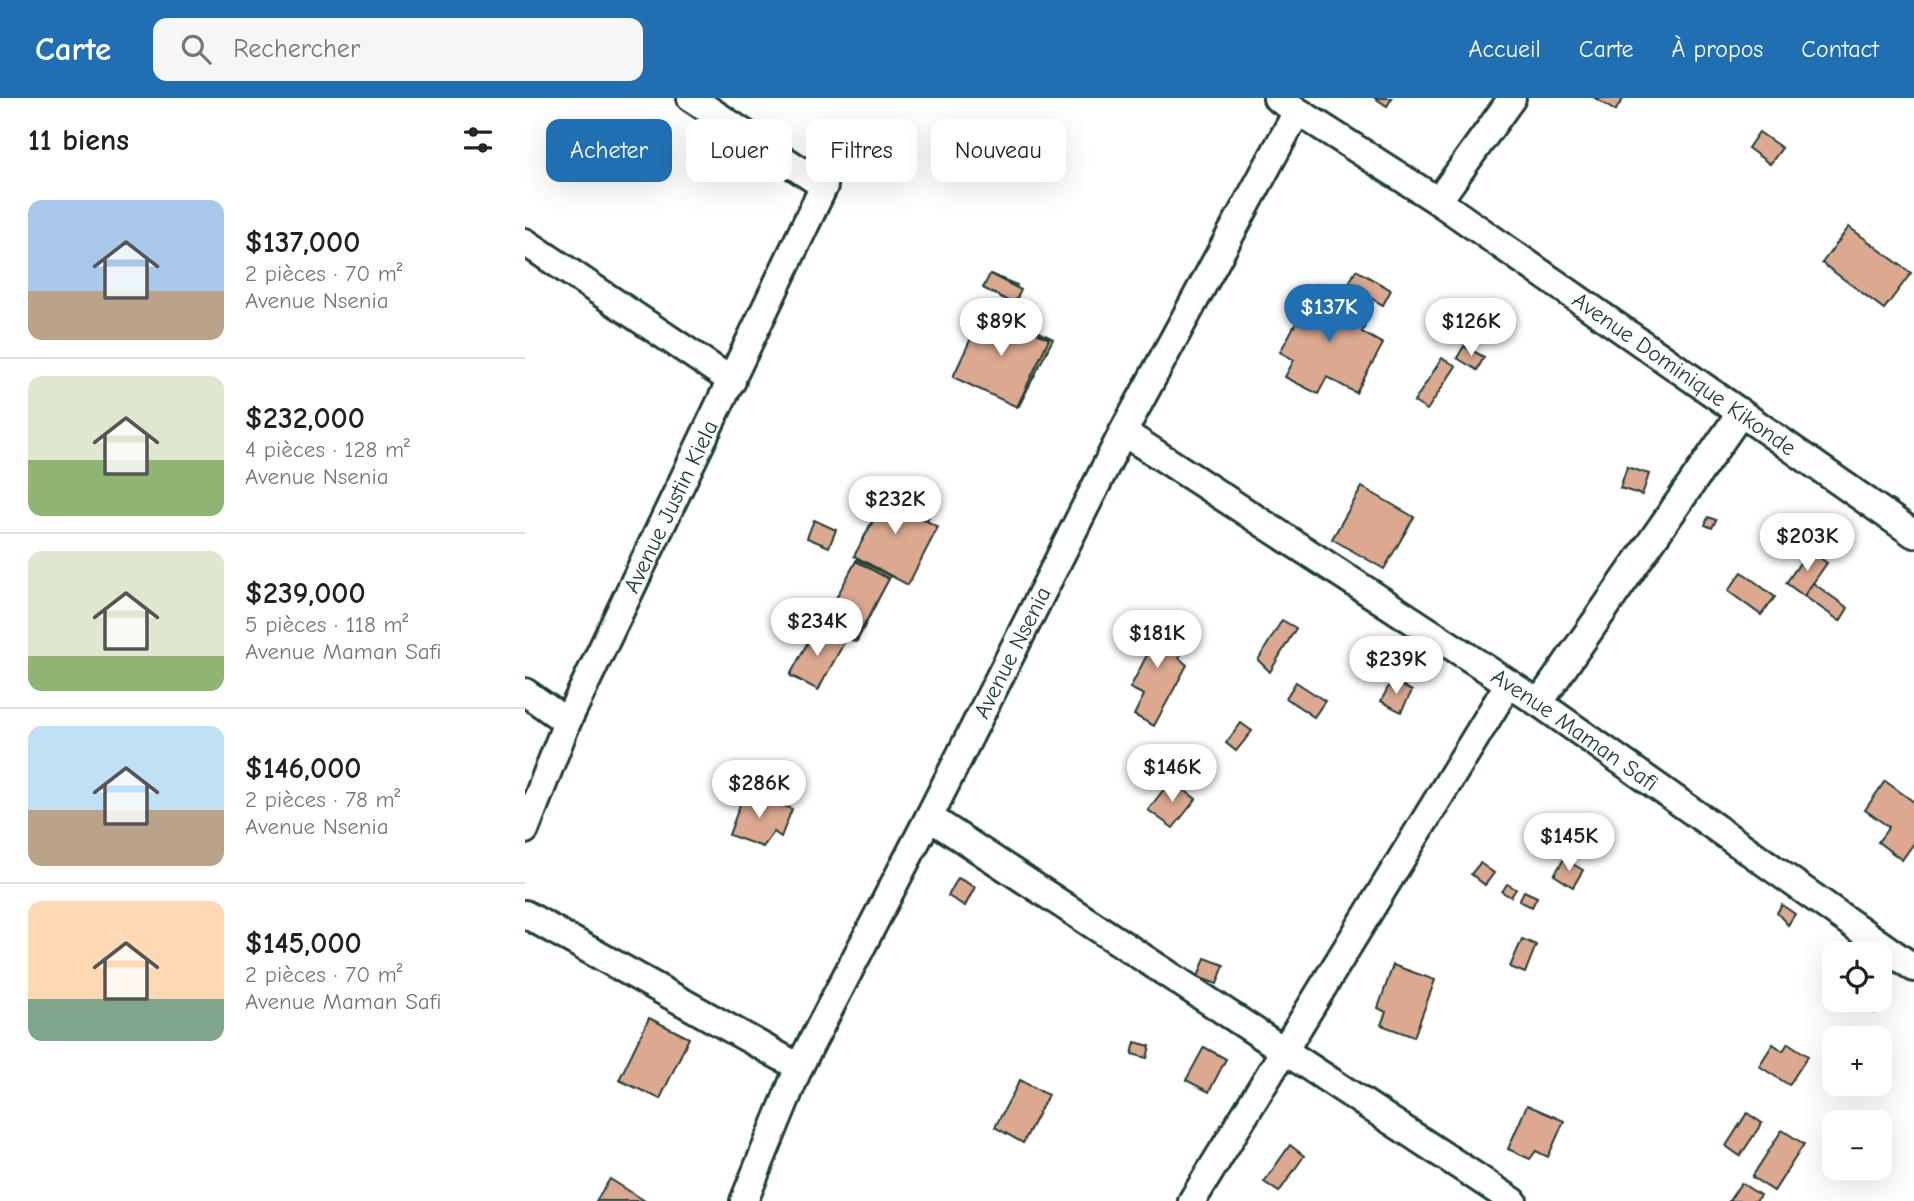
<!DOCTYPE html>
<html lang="fr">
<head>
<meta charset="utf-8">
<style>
	:root { --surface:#fff; --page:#f6f6f6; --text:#222; --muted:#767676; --line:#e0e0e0; --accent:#1f6fb2 }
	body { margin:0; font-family:"Comic Neue",sans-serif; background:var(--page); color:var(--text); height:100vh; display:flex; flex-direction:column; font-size:26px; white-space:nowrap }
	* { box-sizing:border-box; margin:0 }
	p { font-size:23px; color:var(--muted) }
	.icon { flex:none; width:38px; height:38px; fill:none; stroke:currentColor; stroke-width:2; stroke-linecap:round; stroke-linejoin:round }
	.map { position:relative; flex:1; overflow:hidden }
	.sheet { display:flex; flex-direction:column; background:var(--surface); width:525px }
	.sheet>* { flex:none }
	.guide { position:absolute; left:21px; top:21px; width:665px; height:63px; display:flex; gap:14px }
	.buttons { position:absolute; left:1297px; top:844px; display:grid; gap:14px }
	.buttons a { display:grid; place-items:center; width:70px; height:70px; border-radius:14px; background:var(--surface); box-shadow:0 7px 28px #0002; font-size:35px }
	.price { position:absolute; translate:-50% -60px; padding:0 16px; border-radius:24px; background:#fff; color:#222; font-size:23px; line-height:46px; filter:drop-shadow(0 2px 4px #0008) }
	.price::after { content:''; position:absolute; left:50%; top:42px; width:21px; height:16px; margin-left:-10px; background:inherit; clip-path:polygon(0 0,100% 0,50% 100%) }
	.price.active { background:var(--accent); color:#fff }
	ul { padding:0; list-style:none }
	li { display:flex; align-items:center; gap:21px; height:175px; padding:0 28px }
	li+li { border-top:2px solid var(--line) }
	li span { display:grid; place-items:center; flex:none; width:196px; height:140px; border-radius:14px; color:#555 }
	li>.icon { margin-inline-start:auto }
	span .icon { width:84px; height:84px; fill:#fffc; stroke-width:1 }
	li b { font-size:30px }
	h2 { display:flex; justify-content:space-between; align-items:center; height:84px; padding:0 28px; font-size:30px }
	.chip { padding:0 24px; border-radius:14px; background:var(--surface); box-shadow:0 7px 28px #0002; font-size:24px; line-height:63px }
	.chip.active { background:var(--accent); color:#fff }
	header { display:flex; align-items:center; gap:42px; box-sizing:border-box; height:98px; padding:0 35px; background:var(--accent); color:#fff }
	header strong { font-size:33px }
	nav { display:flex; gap:38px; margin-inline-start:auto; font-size:24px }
	.search { width:490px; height:63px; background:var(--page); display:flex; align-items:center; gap:18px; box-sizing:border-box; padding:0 24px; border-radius:14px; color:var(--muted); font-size:26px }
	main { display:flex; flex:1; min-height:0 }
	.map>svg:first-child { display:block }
	.building { fill:#dca990; stroke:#1f3d34; stroke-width:2 }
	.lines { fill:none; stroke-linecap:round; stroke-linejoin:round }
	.minor-casing { stroke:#1f3d34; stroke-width:32 }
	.minor { stroke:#fff; stroke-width:26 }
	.labels { text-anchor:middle; stroke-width:5; stroke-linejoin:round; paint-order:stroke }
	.street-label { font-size:23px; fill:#1f3d34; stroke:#fff }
</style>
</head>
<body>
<header>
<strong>Carte</strong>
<div class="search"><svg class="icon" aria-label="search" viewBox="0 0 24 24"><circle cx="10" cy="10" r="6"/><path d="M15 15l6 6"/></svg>Rechercher</div>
<nav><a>Accueil</a><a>Carte</a><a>À propos</a><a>Contact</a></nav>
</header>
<main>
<section class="sheet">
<h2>11 biens<svg class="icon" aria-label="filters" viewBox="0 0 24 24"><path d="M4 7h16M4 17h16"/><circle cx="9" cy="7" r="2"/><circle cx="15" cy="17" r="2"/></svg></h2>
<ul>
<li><span style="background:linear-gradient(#a9c7e8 65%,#b9a48a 0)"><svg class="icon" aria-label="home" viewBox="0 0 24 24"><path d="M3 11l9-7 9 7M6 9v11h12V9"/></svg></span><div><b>$137,000</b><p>2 pièces · 70 m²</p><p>Avenue Nsenia</p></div></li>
<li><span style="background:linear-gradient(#dfe7d0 60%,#8fb573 0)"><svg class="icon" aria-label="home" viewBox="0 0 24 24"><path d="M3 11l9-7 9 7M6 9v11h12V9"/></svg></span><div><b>$232,000</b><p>4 pièces · 128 m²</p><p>Avenue Nsenia</p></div></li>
<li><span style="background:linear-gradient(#dfe7d0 75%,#8fb573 0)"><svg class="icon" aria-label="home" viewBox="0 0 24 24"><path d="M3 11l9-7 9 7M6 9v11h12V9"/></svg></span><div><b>$239,000</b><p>5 pièces · 118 m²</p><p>Avenue Maman Safi</p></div></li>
<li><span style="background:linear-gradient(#bfe0f5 60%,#b9a48a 0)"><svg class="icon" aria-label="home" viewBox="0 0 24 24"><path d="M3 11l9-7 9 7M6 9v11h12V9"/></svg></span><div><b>$146,000</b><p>2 pièces · 78 m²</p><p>Avenue Nsenia</p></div></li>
<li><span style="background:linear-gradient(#ffd9b3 70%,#7fa58c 0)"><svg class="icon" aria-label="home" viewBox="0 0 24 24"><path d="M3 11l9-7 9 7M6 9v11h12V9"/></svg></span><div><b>$145,000</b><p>2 pièces · 70 m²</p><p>Avenue Maman Safi</p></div></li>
</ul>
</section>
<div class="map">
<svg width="1389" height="1103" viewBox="0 0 1389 1103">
	<rect width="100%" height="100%" fill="#fff"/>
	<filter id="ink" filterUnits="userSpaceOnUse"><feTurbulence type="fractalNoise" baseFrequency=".0143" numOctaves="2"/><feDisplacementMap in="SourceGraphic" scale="14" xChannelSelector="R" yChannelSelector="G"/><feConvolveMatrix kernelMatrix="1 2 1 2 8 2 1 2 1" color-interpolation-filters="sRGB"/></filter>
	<g filter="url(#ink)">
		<g class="building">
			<polygon points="850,0 867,0 862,8"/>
			<polygon points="1070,0 1099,0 1090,13"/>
			<polygon points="1234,34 1257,50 1245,66 1223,50"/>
			<polygon points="1324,129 1386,175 1359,211 1297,165"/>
			<polygon points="831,172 866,192 858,207 823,187"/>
			<polygon points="465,176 492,187 487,200 460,189"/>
			<polygon points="465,176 496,192 489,206 458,190"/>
			<polygon points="792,186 833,208 826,220 840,228 837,234 858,246 831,295 802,279 793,296 760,279 769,262 755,254"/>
			<polygon points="464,208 528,241 494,308 430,275"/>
			<polygon points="460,210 524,241 492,309 428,279"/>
			<polygon points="939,248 959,259 952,272 932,260"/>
			<polygon points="917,260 931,268 902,312 889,304"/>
			<polygon points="1102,369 1124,376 1117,397 1095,390"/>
			<polygon points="837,389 889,419 859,471 807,441"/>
			<polygon points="360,396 404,418 389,447 398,452 385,479 332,454"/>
			<polygon points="360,401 413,429 383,487 329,458"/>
			<polygon points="1183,419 1191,422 1187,430 1180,427"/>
			<polygon points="289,422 311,432 304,449 282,440"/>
			<polygon points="1284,452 1302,465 1279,498 1261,485"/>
			<polygon points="332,461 365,478 332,543 299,526"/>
			<polygon points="331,463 364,481 330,544 297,526"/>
			<polygon points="1217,474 1250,499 1236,517 1203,493"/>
			<polygon points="1288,485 1323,510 1315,523 1279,498"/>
			<polygon points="757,522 771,530 745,574 733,562"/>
			<polygon points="620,523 662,545 654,560 662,567 629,628 609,617 619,597 605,590 622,557 606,548"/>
			<polygon points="290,529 317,542 294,591 267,579"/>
			<polygon points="291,529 319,545 293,592 265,577"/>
			<polygon points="867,582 887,593 876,614 856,603"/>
			<polygon points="771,584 800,603 789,619 761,600"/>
			<polygon points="716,625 727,633 711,653 701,645"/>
			<polygon points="646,682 671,701 648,730 623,712"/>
			<polygon points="1360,683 1389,704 1389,745 1377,762 1353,744 1364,729 1340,712"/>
			<polygon points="220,693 267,711 256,739 249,734 238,749 204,737"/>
			<polygon points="1039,761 1058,772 1048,789 1029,777"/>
			<polygon points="955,765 969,775 960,787 946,776"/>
			<polygon points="433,780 450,789 440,808 423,798"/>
			<polygon points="982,786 991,791 986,799 977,794"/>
			<polygon points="999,793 1012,799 1007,809 994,803"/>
			<polygon points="1257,807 1270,816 1263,827 1252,815"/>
			<polygon points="997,841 1011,847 1000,875 985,869"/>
			<polygon points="680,860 699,867 692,886 673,879"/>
			<polygon points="868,867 910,882 889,939 856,927 861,914 853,910"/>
			<polygon points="1355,883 1366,892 1350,915 1338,907 1342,901 1354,901"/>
			<polygon points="124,920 164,940 135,1001 94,982"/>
			<polygon points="1324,930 1333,937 1331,940 1317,940"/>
			<polygon points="610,944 625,948 622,960 607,956"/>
			<polygon points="1263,945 1283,958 1264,987 1234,968 1248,946 1258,953"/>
			<polygon points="679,949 701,961 684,994 661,982"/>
			<polygon points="495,982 523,997 498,1045 470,1029"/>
			<polygon points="1002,1007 1039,1023 1023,1059 1011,1053 1005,1061 983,1051"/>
			<polygon points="1222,1015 1237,1025 1215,1058 1201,1048"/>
			<polygon points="1257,1032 1279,1046 1249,1093 1227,1079"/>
			<polygon points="765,1047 779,1058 754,1094 739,1084"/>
			<polygon points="85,1081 120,1103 71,1103"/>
			<polygon points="1216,1085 1235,1097 1231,1103 1204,1103"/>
		</g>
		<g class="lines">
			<g class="minor-casing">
				<g id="minor">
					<path id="s1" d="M 752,0 L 913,103 L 1389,436"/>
					<polyline points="913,103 987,0"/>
					<polyline points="0,144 207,283"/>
					<path id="s2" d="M 598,334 L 1014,605 L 1389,870"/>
					<polyline points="0,594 42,624"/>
					<polyline points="1014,605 1215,316"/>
					<polyline points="404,719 988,1103"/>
					<path id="s3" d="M 0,732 L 42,624 L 299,88 L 166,0"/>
					<polyline points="0,816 274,969"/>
					<path id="s4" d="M 219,1103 L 274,969 L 404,719 L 598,334 L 772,14"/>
					<polyline points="667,1103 984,585"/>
				</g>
			</g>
			<use href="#minor" class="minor"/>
		</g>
	</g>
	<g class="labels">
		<g class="street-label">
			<text dy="8" stroke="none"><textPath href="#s1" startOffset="492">Avenue Dominique Kikonde</textPath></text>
			<text dy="8" stroke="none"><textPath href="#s3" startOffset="355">Avenue Justin Kiela</textPath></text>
			<text dy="8" stroke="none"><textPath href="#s4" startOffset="611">Avenue Nsenia</textPath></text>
			<text dy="8" stroke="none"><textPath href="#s2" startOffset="541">Avenue Maman Safi</textPath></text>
		</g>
	</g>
</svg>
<div class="buttons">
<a><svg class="icon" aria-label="locate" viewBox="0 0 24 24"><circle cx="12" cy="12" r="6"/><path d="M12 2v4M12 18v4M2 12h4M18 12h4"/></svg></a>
<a>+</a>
<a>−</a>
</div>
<b class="price active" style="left:804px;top:246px">$137K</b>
<b class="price" style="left:476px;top:260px">$89K</b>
<b class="price" style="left:946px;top:260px">$126K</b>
<b class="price" style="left:370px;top:438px">$232K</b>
<b class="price" style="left:1282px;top:475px">$203K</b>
<b class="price" style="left:292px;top:560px">$234K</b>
<b class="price" style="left:632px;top:572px">$181K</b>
<b class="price" style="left:871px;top:598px">$239K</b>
<b class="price" style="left:647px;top:706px">$146K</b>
<b class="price" style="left:234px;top:722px">$286K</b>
<b class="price" style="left:1044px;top:775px">$145K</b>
<div class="guide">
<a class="chip active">Acheter</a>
<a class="chip">Louer</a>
<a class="chip">Filtres</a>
<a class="chip">Nouveau</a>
</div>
</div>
</main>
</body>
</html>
